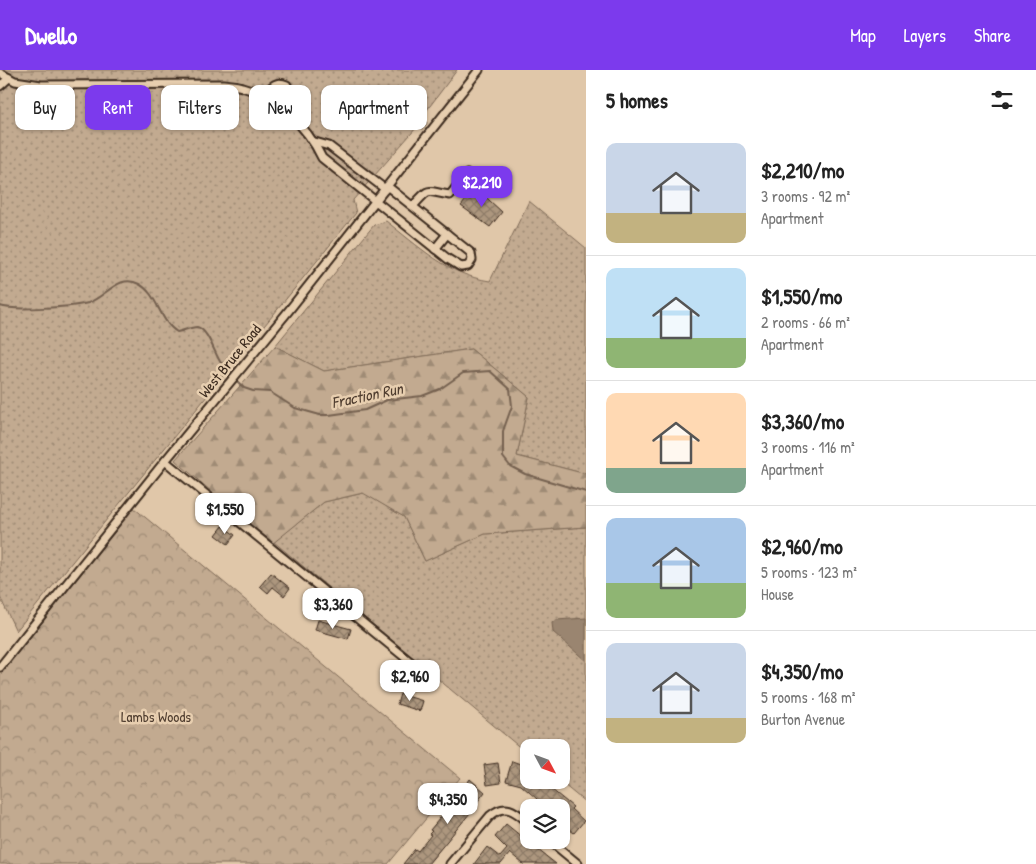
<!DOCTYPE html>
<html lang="en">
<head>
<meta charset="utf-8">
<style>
	:root { --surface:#fff; --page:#f2f2f2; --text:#222; --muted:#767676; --line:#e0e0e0; --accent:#7c3aed }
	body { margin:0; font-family:"Patrick Hand",sans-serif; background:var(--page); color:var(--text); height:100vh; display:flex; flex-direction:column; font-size:19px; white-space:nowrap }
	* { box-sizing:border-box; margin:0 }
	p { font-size:16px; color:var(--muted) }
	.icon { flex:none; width:28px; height:28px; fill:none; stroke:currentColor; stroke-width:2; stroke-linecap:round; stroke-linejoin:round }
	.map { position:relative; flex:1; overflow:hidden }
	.details { display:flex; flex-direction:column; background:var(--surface); width:450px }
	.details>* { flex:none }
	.hud { position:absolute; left:15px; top:15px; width:475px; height:45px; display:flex; gap:10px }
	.needle { width:32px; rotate:131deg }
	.fabs { position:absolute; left:520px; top:669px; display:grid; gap:10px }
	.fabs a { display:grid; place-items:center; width:50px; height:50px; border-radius:10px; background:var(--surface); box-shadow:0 1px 4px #0004; font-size:25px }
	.price { position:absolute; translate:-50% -42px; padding:0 11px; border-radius:10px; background:#fff; color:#222; font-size:16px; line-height:32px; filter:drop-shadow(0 1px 2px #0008) }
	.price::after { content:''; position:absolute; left:50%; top:30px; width:15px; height:11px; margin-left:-8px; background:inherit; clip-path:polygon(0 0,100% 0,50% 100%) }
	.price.selected { background:var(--accent); color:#fff }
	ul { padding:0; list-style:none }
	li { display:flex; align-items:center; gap:15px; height:125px; padding:0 20px }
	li+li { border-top:1px solid var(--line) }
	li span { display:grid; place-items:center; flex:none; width:140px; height:100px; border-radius:10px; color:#555 }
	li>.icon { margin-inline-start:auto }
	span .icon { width:60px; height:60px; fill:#fffc; stroke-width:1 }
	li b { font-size:21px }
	h2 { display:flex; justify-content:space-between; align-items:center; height:60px; padding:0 20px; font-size:21px }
	.tag { padding:0 18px; border-radius:10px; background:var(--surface); box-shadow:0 1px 4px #0004; font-size:18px; line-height:45px }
	.tag.selected { background:var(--accent); color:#fff }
	header { display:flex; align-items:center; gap:30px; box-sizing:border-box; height:70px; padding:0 25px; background:var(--accent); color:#fff }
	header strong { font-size:24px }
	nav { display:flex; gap:28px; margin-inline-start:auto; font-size:18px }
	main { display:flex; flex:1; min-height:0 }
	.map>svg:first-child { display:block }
	.grass { fill:url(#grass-dots); stroke:#7e6a57 }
	.forest { fill:url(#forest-firs); stroke:#7e6a57 }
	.park { fill:url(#park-crowns); stroke:#7e6a57 }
	.water { fill:#9a856f; stroke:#74614f }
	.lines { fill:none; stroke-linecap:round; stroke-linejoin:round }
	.stream { stroke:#74614f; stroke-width:2 }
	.building { fill:url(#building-cross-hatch); stroke:#3b2a1e }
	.minor-casing { stroke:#3b2a1e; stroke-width:11 }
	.minor { stroke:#e7ceaf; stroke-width:7 }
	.labels { text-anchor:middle; stroke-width:5; stroke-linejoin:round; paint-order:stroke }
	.street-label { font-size:15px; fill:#3b2a1e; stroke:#e7ceaf }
	.park-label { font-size:15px; fill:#4f3d2f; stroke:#e7ceaf }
	.water-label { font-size:16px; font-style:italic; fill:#4e3c2e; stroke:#e7ceaf }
</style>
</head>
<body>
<header>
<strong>Dwello</strong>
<nav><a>Map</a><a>Layers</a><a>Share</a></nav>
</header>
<main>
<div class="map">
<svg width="586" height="794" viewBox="0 0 586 794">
	<defs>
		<pattern id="grass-dots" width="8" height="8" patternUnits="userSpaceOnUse" patternTransform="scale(1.25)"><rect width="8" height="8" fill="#c2aa90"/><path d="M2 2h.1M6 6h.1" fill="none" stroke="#9f8b75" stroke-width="1.8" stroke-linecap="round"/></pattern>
		<pattern id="forest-firs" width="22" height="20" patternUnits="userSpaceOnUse" patternTransform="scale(1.25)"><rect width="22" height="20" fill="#c2aa90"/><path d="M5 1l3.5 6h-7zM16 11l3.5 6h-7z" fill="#9f8b75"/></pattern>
		<pattern id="park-crowns" width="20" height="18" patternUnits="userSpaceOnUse" patternTransform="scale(1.25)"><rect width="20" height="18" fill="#c2aa90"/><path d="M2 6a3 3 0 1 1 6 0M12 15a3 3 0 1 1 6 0" fill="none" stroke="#9f8b75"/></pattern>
		<pattern id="building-cross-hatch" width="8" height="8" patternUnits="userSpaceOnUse" patternTransform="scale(1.25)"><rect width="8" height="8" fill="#ad977e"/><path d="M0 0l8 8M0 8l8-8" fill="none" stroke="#8e7b67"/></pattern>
	</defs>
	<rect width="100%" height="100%" fill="#e0c7a9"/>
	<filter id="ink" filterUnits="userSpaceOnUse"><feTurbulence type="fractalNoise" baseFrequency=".02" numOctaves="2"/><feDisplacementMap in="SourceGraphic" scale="10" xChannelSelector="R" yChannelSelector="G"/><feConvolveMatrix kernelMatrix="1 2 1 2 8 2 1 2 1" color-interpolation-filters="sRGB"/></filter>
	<g filter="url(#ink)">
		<g class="grass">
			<polygon points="0,0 457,0 424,44 427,53 423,59 417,57 353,130 356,143 16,561 0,527"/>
			<path d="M 529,131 L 586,178 L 586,404 L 517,386 L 529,327 L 471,279 L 324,301 L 275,276 L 374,155 L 386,151 C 418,176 448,205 490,211 Z"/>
			<polygon points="364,423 404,447 425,491 485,464 586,457 586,733 558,710 561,710 561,678 529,678 529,685 274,472 324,432"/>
		</g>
		<polygon class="forest" points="275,276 324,301 471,279 529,327 517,386 586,404 586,457 485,464 425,491 404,447 363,423 324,432 272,474 175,390"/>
		<polygon class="park" points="134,438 460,708 388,794 0,794 0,605"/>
		<polygon class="water" points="586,548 586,591 553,562 552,553 556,550"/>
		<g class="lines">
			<g class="stream">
				<path d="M 0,236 C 14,241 73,237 88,233 C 106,227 119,203 139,214 C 158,224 159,251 177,262 C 184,261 190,257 197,257 C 208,259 215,285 221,293 C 224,298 228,302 232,305"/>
				<polyline points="235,309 244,318 253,321 270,322 295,338 320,345 329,345 365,340 387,330 422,326 440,319 463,303 490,301 510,319 512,336 503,361 503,387 510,396 525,404 586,422"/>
			</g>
		</g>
		<g class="building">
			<polygon points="476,118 502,142 490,157 461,136"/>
			<polygon points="223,456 235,465 228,474 216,465"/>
			<polygon points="271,503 290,518 284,526 273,517 268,523 260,516"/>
			<polygon points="318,550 351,559 348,569 315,560"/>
			<polygon points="400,624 423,631 420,641 397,634"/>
			<polygon points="512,691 526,696 521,710 540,710 573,737 571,739 584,751 574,763 561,753 561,738 542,738 535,731 537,729 521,715 506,711"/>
			<polygon points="498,693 501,713 487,715 484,695"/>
			<polygon points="470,709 485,722 474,736 475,737 428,794 403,794 415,779 418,781 431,765 429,764 432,761 430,760 449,737 451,739 459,730 456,728"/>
			<polygon points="506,754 533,776 556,794 523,794 510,783 501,794 474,794 487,777 500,787 507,779 495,767"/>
		</g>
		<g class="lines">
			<g class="minor-casing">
				<g id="minor">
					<path d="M 0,3 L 15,11 L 41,15 L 223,14 C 229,15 236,15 242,17 C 276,26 307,56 322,88 L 448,189 L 461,197 L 468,196 L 472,190 L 471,183 L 387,116"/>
					<polyline points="0,16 9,8"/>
					<path d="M 263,26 C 271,17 275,10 287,15 C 290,25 286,29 280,37"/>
					<polyline points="315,72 329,76 385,119"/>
					<path d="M 413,136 C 432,115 425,122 450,125 L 467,104"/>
					<polyline points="435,179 447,164"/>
					<polyline points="165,391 429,607"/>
					<polyline points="0,597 165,391 286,244 479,0"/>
					<polyline points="549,770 578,794"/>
					<path d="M 450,794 L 490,746 C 506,732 515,741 529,753"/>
				</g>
			</g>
			<use href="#minor" class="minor"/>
		</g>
	</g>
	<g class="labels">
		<g class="street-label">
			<text transform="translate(230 291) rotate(-51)" y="5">West Bruce Road</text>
		</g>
		<g class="park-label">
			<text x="156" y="652">Lambs Woods</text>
		</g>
		<g class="water-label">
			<text transform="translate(367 325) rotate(-12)" y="6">Fraction Run</text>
		</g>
	</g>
</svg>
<div class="fabs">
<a><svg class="needle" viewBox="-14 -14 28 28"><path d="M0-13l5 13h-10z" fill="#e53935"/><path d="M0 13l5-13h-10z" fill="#767676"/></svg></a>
<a><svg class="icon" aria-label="layers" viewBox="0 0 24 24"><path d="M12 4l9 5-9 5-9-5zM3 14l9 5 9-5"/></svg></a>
</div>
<b class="price selected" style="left:482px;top:138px">$2,210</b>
<b class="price" style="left:225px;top:465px">$1,550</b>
<b class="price" style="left:333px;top:560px">$3,360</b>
<b class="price" style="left:410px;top:632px">$2,960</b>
<b class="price" style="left:448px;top:755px">$4,350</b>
<div class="hud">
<a class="tag">Buy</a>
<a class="tag selected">Rent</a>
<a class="tag">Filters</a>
<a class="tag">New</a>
<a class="tag">Apartment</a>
</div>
</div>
<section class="details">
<h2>5 homes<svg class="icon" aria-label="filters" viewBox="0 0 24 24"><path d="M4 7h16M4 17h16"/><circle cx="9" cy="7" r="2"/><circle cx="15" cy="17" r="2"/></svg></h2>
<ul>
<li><span style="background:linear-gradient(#c9d6e8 70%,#c2b280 0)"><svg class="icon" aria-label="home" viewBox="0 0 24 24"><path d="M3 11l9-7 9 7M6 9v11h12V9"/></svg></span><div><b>$2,210/mo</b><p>3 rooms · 92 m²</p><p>Apartment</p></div></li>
<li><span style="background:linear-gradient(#bfe0f5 70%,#8fb573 0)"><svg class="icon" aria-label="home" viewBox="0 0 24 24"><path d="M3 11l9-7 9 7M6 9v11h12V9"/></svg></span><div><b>$1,550/mo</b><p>2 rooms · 66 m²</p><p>Apartment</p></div></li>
<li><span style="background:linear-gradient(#ffd9b3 75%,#7fa58c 0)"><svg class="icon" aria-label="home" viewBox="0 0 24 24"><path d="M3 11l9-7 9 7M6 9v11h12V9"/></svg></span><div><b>$3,360/mo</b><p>3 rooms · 116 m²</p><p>Apartment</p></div></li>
<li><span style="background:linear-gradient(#a9c7e8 65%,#8fb573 0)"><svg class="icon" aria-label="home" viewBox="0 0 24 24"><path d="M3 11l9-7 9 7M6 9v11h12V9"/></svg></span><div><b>$2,960/mo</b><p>5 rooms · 123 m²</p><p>House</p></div></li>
<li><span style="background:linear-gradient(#c9d6e8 75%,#c2b280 0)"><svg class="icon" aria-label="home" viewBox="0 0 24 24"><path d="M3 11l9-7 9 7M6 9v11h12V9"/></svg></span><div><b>$4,350/mo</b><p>5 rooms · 168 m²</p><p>Burton Avenue</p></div></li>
</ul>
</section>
</main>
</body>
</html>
